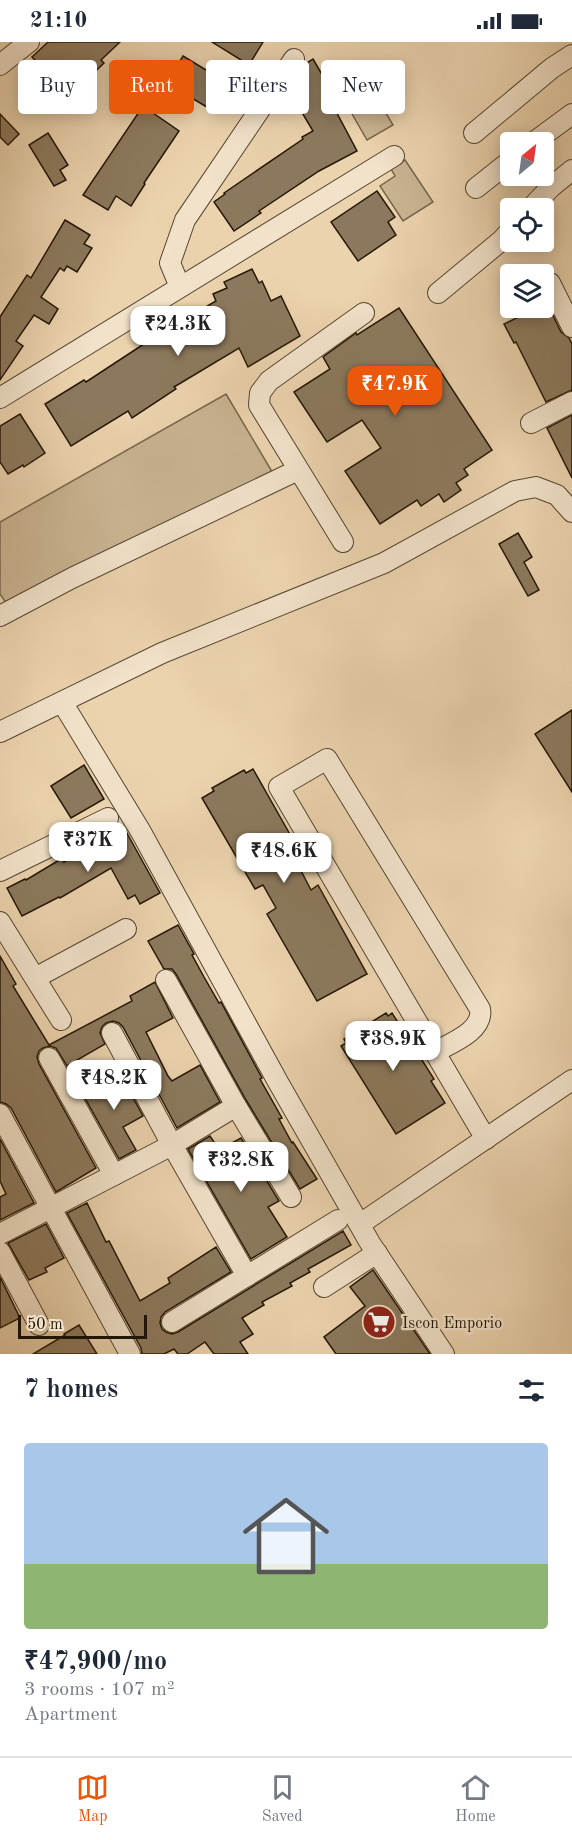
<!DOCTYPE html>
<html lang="en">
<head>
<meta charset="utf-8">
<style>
	:root { --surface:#fff; --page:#f2f2f3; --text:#1f2937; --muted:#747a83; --line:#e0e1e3; --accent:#ea580c }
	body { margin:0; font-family:"Old Standard TT",serif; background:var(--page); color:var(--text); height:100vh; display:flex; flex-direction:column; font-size:22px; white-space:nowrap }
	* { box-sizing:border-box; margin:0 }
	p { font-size:20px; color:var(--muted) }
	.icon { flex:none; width:33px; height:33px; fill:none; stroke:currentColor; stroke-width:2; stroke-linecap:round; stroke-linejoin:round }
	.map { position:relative; height:1312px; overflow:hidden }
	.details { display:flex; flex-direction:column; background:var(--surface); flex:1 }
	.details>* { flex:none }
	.top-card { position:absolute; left:18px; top:18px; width:537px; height:54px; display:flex; gap:12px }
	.needle { width:39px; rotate:29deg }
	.controls { position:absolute; left:500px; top:90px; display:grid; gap:12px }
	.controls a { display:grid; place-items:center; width:54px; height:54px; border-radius:6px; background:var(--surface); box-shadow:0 3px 15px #0003; font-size:30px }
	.scale { position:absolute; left:18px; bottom:15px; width:129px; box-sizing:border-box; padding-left:6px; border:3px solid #251706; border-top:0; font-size:16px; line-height:21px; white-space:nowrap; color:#251706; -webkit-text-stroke:4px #f2e2ca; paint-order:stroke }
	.price { position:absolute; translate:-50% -51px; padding:0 14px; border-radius:12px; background:#fff; color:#222; font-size:20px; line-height:39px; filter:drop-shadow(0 2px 3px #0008) }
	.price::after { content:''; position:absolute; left:50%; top:36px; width:18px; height:14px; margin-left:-9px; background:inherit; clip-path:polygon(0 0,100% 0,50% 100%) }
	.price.current { background:var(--accent); color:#fff }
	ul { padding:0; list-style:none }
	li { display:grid; align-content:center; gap:12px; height:318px; padding:0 24px }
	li+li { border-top:2px solid var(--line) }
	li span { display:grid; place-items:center; height:186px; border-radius:6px; color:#555 }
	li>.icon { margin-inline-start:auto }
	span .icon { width:108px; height:108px; fill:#fffc; stroke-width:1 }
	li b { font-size:26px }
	h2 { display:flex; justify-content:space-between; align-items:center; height:72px; padding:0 24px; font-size:26px }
	.pill { padding:0 21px; border-radius:6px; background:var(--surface); box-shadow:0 3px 15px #0003; font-size:21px; line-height:54px }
	.pill.current { background:var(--accent); color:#fff }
	.status { display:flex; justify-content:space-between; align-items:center; height:42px; padding:0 30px; background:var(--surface); direction:ltr }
	.status svg { height:16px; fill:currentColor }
	.tabs { display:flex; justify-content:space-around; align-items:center; height:84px; border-top:2px solid var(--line); background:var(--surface); font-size:16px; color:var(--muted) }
	.tabs a { display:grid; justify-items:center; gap:3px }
	.tabs .current { color:var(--accent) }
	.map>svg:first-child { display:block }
	.green { fill:#c9b391; stroke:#77654c; stroke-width:1.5 }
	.building { fill:#8c795d; stroke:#251706; stroke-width:1.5 }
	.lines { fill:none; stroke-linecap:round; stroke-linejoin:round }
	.minor-casing { stroke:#564630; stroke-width:22 }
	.minor { stroke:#f2e2ca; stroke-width:20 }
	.labels { text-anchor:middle; stroke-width:4.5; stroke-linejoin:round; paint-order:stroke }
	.poi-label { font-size:16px; fill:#251706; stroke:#f2e2ca; text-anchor:start }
</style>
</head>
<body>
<div class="status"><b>21:10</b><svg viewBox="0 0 49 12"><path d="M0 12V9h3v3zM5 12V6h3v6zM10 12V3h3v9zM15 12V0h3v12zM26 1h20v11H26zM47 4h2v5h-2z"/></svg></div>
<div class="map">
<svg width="572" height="1312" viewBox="0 0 572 1312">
	<rect width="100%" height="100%" fill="#ebd3ae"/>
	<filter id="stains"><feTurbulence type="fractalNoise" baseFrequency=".00333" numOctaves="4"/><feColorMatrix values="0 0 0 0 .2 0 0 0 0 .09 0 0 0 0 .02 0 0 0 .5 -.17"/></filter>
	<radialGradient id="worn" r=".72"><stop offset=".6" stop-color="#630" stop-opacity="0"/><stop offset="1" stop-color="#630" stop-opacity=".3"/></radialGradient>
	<g class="green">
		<polygon points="373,49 393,83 367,98 347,63"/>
		<polygon points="405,118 433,160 403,179 380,144 395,134 391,127"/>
		<polygon points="226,352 274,433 6,561 0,552 0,480"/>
	</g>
	<g class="building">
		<polygon points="48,0 120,0 101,18 104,21 70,54 32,15"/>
		<polygon points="212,0 263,0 249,23"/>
		<polygon points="183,14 216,34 214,37 221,42 217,47 221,50 210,67 182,50 179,56 163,46"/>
		<polygon points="313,17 335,55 330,58 357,109 319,129 259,169 261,171 234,189 214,160 225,152 224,151 303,97 302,95 313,89 288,47 305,22"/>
		<polygon points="143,64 179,89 144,141 145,142 131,164 116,154 108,168 83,153"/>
		<polygon points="0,72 19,92 8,103 0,95"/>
		<polygon points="48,91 68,123 60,128 66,138 54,144 29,103"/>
		<polygon points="377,149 395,175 388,180 396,193 358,219 331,180"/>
		<polygon points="65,178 90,193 84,202 92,206 77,230 67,224 64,229 60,226 41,255 58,267 49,282 34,273 16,299 23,304 0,338 0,275 27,233 31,236"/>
		<polygon points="252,227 259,241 262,239 271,259 281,254 300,294 248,325 239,306 174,345 176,347 132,376 128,369 71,404 45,362 84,338 86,340 150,298 216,259 213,252 227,246 224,240"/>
		<polygon points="547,261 561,290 569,296 572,302 572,348 546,360 516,300 514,301 504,282 537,266 543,266 543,263"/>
		<polygon points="399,266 492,408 464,427 468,433 456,441 461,448 444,460 439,452 421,464 417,458 380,482 345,429 381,406 362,378 327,400 294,350 330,327 323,315 356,291 357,293"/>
		<polygon points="20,372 45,411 24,425 23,423 8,432 0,420 0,384"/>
		<polygon points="572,373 572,436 547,386"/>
		<polygon points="518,491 532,515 524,520 539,548 528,554 499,502"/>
		<polygon points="572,668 572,750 535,692"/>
		<polygon points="84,723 104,757 71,776 51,744"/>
		<polygon points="253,727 305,819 298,823 311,848 318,843 367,932 317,959 267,872 276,866 263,843 255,847 202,756 214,749 212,746 244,728 246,731"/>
		<polygon points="123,784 160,851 140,862 135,853 128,857 111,826 60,856 59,855 22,874 7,846 25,837 26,838 61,817 64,820 103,796 101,793 113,787 114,789"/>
		<polygon points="178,883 194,912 192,913 204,935 219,961 221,960 262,1036 260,1037 282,1076 279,1077 292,1101 293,1100 317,1137 300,1147 246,1058 176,932 172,927 164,927 148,899"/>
		<polygon points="0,914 16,942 13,944 49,1003 132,959 130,954 155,940 173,976 146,990 168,1034 172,1039 200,1023 220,1060 177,1086 123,985 119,981 113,979 106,981 102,985 100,991 105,1002 67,1024 56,1006 50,1004 43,1006 39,1009 37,1015 39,1022 96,1126 56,1150 11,1066 6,1062 0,1060"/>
		<polygon points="386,971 388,974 392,971 434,1037 431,1039 445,1061 396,1092 341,1004 346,1001 344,997"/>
		<polygon points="119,1030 143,1074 123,1085 136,1108 119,1117 81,1049"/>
		<polygon points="210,1094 219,1108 241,1096 279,1159 268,1165 287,1195 251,1217 188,1107"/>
		<polygon points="0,1097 34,1161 0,1178 0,1155 6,1152 0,1139"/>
		<polygon points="87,1161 106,1200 109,1199 140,1259 170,1241 168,1236 216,1205 231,1230 165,1270 161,1275 160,1281 162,1287 166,1290 172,1292 178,1290 343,1189 351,1203 308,1227 310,1230 290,1241 292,1244 262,1260 264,1263 242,1276 253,1292 240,1300 248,1312 214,1312 205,1300 187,1312 178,1312 174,1307 164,1312 142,1312 141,1306 67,1171"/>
		<polygon points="46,1182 64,1216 45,1226 47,1230 29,1238 8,1201"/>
		<polygon points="373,1228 430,1312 336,1312 324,1295 365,1264 350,1245"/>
		<polygon points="0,1235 20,1276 0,1286"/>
		<polygon points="79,1283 97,1312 33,1312 65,1293 64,1292"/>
	</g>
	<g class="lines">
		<g class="minor-casing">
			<g id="minor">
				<polyline points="0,23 29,0"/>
				<polyline points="474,91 552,26 572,13"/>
				<polyline points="534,100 572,72"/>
				<polyline points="476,146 510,119"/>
				<polyline points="531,166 551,145 572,128"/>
				<polyline points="550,241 572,285"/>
				<polyline points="180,245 170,221 185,178 294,17"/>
				<polyline points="438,251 502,198 510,189"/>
				<polyline points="0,356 394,114"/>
				<polyline points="531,381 572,360"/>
				<polyline points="343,500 259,363 260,351 269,339 364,271"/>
				<polyline points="0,574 72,536 298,428"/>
				<polyline points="62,660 141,790 278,1040 370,1201 444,1312"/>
				<polyline points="0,690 162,611 384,521 515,449 536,445 557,453 572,470"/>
				<polyline points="0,829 108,776"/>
				<polyline points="0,880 61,978"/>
				<polyline points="35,936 126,887"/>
				<polyline points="166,938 236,1064 291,1155"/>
				<polyline points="112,991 172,1103 247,1234"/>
				<path d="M 435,1010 C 451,1001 484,989 480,967 L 327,717 L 279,745 L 477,1082 L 486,1097"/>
				<polyline points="49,1016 114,1133"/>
				<polyline points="0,1072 130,1312"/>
				<polyline points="360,1182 572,1038"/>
				<polyline points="0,1192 172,1103 236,1064"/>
				<polyline points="0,1210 39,1283"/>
				<polyline points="324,1245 377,1211"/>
				<polyline points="172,1280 338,1178"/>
			</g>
		</g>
		<use href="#minor" class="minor"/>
	</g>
	<defs>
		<g id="supermarket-disc" transform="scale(1.725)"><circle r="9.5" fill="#8f2418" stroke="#f2e2ca"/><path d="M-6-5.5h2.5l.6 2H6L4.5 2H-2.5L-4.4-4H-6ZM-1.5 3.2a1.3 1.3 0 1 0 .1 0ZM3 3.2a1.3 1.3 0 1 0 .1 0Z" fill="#fff"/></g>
	</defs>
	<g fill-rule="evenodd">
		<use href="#supermarket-disc" x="379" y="1280"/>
	</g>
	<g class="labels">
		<g class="poi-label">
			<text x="402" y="1286">Iscon Emporio</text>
		</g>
	</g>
	<rect width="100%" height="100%" filter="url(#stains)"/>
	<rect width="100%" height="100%" fill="url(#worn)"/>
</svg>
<div class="controls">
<a><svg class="needle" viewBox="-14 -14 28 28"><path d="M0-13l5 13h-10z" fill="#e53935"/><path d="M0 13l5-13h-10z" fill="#747a83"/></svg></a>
<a><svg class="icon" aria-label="locate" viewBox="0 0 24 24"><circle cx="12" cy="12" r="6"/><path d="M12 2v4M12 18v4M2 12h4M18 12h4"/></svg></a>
<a><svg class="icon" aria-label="layers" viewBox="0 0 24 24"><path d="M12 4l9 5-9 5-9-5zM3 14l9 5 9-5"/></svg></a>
</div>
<div class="scale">50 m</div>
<b class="price" style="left:178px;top:315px">₹24.3K</b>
<b class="price current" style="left:395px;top:375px">₹47.9K</b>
<b class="price" style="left:88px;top:831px">₹37K</b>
<b class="price" style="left:284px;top:842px">₹48.6K</b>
<b class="price" style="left:393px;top:1030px">₹38.9K</b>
<b class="price" style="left:114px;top:1069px">₹48.2K</b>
<b class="price" style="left:241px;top:1151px">₹32.8K</b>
<div class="top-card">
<a class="pill">Buy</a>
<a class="pill current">Rent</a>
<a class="pill">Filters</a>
<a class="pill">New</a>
</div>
</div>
<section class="details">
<h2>7 homes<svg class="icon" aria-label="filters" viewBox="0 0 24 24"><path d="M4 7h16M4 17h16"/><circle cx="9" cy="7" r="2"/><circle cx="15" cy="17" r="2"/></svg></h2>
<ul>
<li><span style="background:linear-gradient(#a9c7e8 65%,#8fb573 0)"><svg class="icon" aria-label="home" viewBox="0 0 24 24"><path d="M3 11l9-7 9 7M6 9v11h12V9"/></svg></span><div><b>₹47,900/mo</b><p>3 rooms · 107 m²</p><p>Apartment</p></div></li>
</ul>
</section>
<nav class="tabs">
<a class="current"><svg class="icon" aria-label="map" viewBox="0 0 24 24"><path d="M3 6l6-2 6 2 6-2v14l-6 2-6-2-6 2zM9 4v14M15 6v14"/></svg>Map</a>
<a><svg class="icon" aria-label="saved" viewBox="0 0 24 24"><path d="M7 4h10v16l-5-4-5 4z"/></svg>Saved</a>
<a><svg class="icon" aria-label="home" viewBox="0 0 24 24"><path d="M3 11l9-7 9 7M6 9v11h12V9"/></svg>Home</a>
</nav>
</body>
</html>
